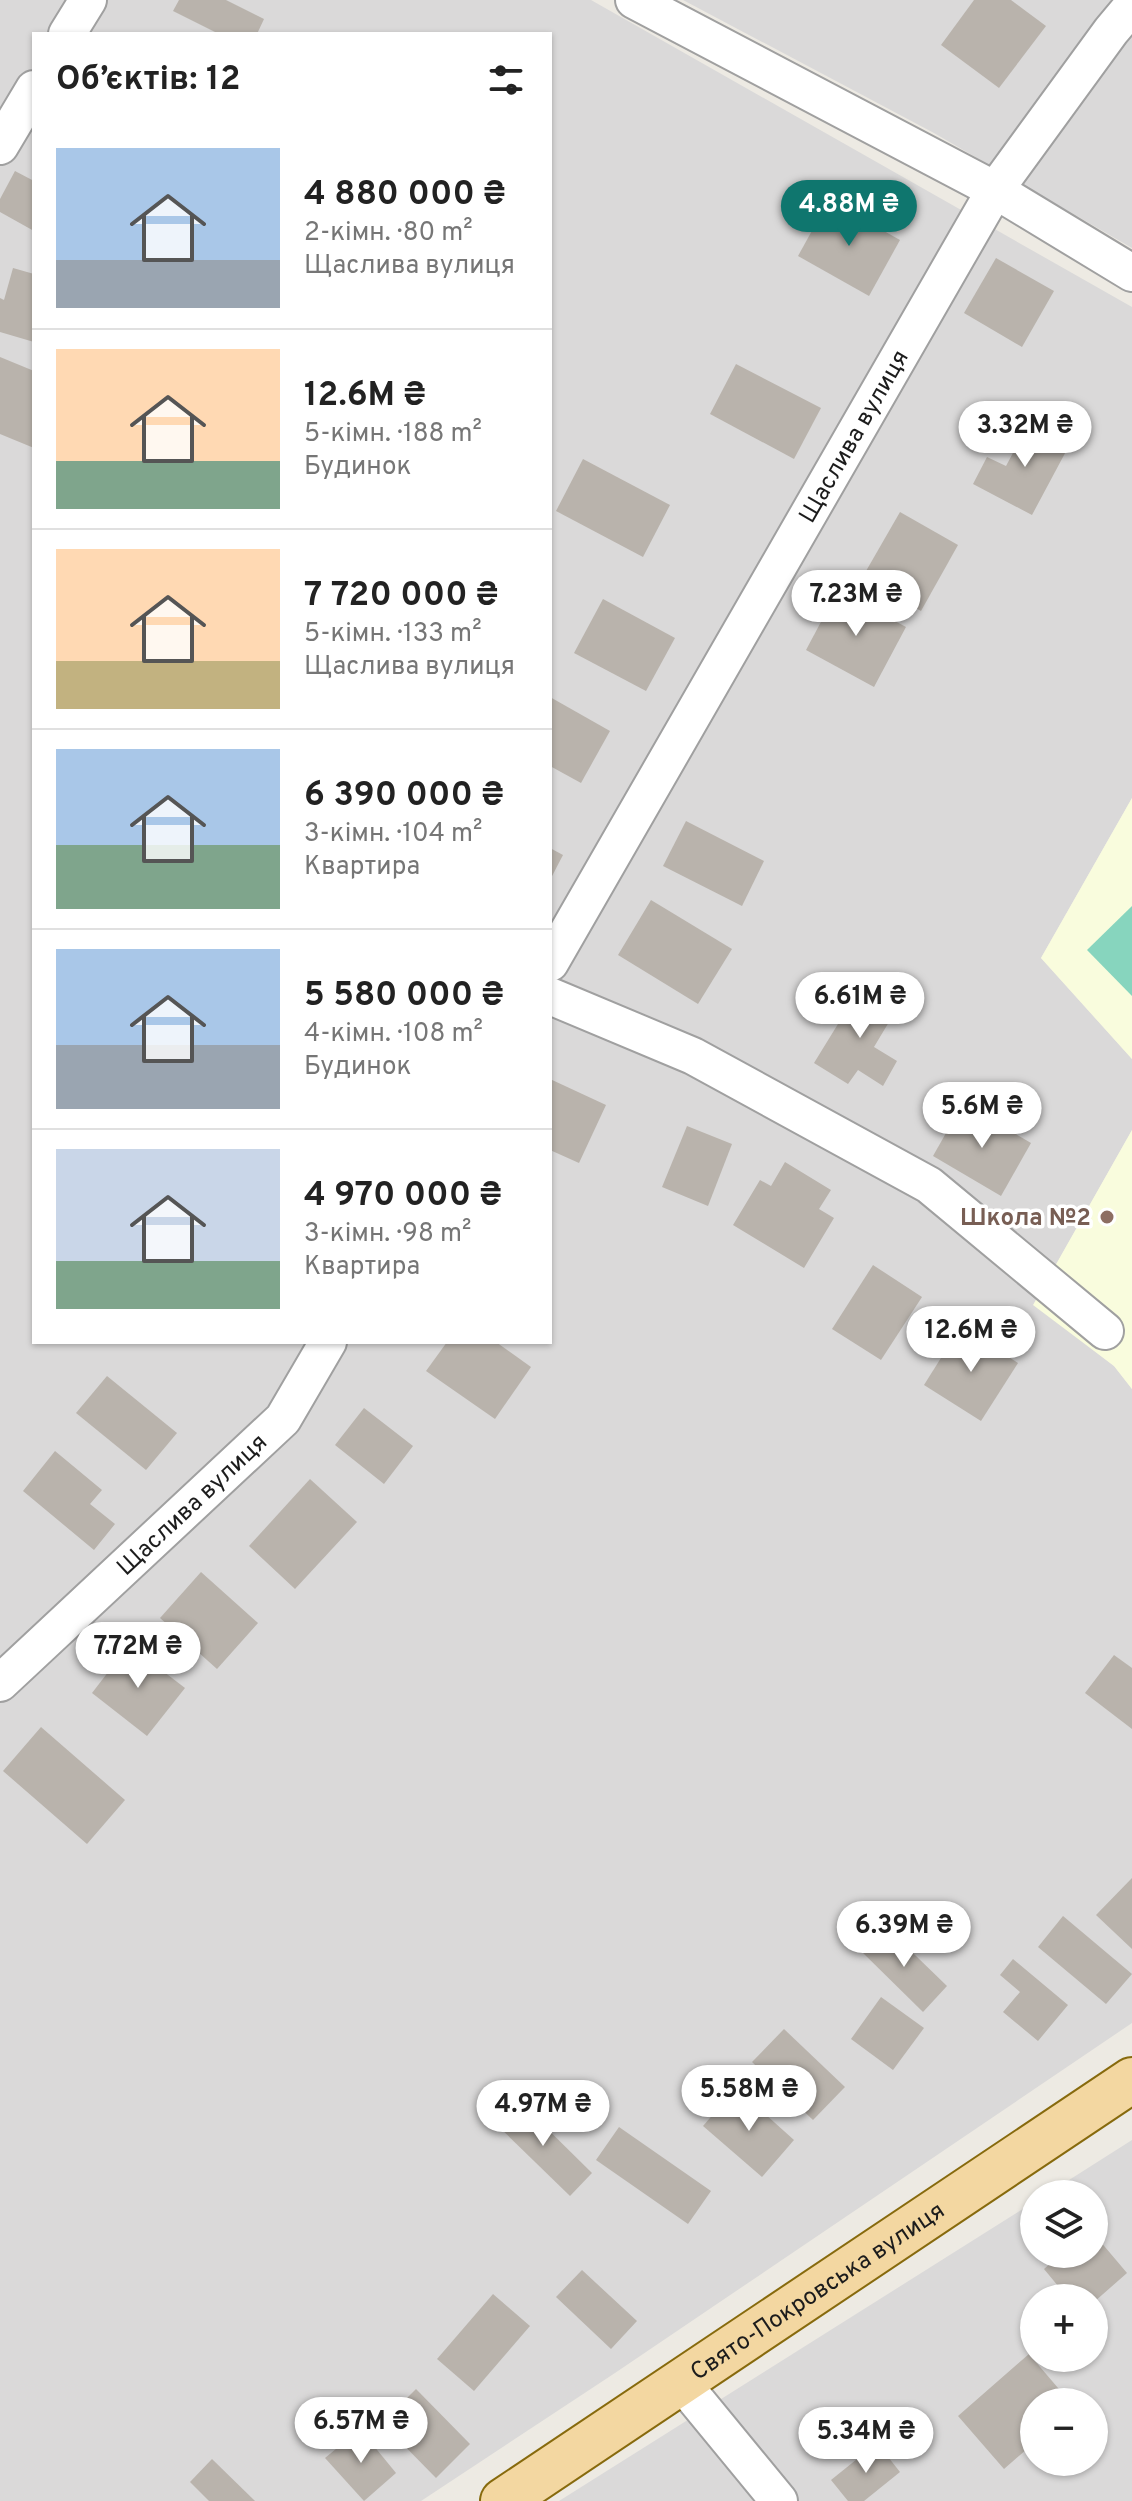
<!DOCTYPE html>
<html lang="uk">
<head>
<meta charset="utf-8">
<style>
	:root { --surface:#fff; --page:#f2f2f2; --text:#222; --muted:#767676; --line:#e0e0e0; --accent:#0f766e }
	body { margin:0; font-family:Overpass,sans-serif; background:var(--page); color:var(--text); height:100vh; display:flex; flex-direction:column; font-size:30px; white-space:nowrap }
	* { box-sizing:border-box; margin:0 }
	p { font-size:26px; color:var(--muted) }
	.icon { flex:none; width:44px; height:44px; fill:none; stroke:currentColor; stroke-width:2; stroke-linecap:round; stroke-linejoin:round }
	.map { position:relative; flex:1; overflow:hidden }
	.details { position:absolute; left:32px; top:32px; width:520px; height:1312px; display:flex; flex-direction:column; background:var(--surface); border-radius:0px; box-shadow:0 2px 6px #0004 }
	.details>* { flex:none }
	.tools { position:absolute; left:1020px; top:2180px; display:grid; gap:16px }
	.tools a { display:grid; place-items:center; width:88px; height:88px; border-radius:50%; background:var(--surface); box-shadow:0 2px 6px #0004; font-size:40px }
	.price { position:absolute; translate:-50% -68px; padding:0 18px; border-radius:28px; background:#fff; color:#222; font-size:26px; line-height:52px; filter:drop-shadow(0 2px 4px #0008) }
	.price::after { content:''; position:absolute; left:50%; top:48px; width:24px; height:18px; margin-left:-12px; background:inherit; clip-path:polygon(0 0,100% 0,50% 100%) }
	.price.on { background:var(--accent); color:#fff }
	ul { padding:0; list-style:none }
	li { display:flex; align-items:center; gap:24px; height:200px; padding:0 24px }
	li+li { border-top:2px solid var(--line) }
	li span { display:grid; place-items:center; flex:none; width:224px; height:160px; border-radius:0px; color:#555 }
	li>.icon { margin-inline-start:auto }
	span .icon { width:96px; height:96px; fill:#fffc; stroke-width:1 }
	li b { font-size:34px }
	h2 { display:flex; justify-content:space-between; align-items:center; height:96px; padding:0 24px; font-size:34px }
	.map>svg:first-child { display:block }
	.residential { fill:#dad9d9; fill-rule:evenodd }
	.education { fill:#f9fcdd }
	.pitch { fill:#87d5be }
	.building { fill:#b9b3ac }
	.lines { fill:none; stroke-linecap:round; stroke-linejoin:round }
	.minor-casing { stroke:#a0a0a0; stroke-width:40 }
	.primary-casing { stroke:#876a0d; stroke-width:48 }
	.minor { stroke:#fff; stroke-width:36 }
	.primary { stroke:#f3d7a1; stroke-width:44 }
	.education-dot { fill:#8d6e63; stroke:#fff; stroke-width:3 }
	.labels { text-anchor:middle; stroke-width:7; stroke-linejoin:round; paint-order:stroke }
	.street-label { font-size:24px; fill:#1c1c1c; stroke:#fff }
	.education-label { font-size:24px; font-weight:bold; fill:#785e54; stroke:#fff; text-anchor:end }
</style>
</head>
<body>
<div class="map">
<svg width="1132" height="2501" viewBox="0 0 1132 2501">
	<rect width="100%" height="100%" fill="#edeae3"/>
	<g class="residential">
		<path d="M 0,0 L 591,0 L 1132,307 L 1132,798 L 1041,958 L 1132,1059 L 1132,1130 L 1034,1304 L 1114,1366 L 1132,1389 L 1132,2023 L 615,2373 L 421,2501 L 0,2501 ZM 34,34 L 550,34 L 550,1342 L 34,1342 Z"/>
		<polygon points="683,0 1132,0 1132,248 934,133"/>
		<path d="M 1132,2140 L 1132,2501 L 559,2501 L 1034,2202 L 1034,2254 L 1094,2254 L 1094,2194 L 1047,2194 ZM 1034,2298 L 1094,2298 L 1094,2358 L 1034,2358 ZM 1034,2402 L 1094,2402 L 1094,2462 L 1034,2462 Z"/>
	</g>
	<g class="education">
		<polygon points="1132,798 1132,1059 1041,958"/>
		<polygon points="1132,1130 1132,1389 1114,1366 1033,1305"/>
	</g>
	<polygon class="pitch" points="1132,906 1132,996 1087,950"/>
	<g class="building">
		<polygon points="179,0 226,0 264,19 257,34 219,34 173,11"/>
		<polygon points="974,0 1011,0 1046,26 999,88 941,45"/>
		<polygon points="15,171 34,181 34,231 0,212 0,199"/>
		<polygon points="829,200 900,240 869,296 798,256"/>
		<polygon points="996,258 1054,291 1022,347 964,313"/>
		<polygon points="13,268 34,274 34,342 0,332 0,298 4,300"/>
		<polygon points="0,357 34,371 34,448 0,434"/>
		<polygon points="736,364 821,408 794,459 710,414"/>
		<polygon points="1030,421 1071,442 1032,515 973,484 987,457 1006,466"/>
		<polygon points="583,459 670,505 643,557 556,511"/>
		<polygon points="900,512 958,545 921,611 862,578"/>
		<polygon points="838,590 906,627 874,687 806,650"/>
		<polygon points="603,599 675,638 646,691 574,653"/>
		<polygon points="550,697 610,731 581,783 550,766"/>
		<polygon points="686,821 764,861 742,906 663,866"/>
		<polygon points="550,848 563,855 550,880"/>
		<polygon points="651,900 732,949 698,1004 618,955"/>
		<polygon points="862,985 898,1007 874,1047 897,1061 883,1086 858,1070 848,1084 814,1063"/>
		<polygon points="550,1079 606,1105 579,1163 550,1150"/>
		<polygon points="963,1103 1031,1143 1001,1196 933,1156"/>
		<polygon points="687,1126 732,1144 708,1206 662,1187"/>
		<polygon points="785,1162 831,1190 819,1209 834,1218 804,1268 733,1225 760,1180 771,1186"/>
		<polygon points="873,1265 922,1297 881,1360 832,1329"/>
		<polygon points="961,1326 1018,1363 981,1421 924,1385"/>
		<polygon points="447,1342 496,1342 531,1367 495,1419 426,1371"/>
		<polygon points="107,1376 177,1433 146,1470 76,1413"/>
		<polygon points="364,1408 413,1446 384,1484 335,1445"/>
		<polygon points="55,1451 102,1490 90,1504 115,1524 94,1550 23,1491"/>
		<polygon points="310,1479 357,1522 295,1589 249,1546"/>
		<polygon points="201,1572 258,1623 217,1669 160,1618"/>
		<polygon points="129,1645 185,1688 147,1736 92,1693"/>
		<polygon points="1114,1655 1132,1668 1132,1729 1085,1693"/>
		<polygon points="41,1727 125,1800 87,1844 3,1771"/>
		<polygon points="1132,1878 1132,1949 1096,1915"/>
		<polygon points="1063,1916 1132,1974 1106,2004 1038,1947"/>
		<polygon points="885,1926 947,1986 923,2012 861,1951"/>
		<polygon points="1013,1959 1068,2005 1038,2041 1003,2012 1020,1992 1000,1975"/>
		<polygon points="881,1997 924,2028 893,2070 851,2039"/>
		<polygon points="784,2029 845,2087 813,2120 752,2062"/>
		<polygon points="736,2088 794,2140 762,2177 703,2126"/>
		<polygon points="517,2099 592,2173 570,2196 495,2123"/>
		<polygon points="619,2127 711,2191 688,2224 596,2160"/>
		<polygon points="1094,2234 1127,2273 1094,2302 1094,2298 1068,2298 1044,2269 1061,2254 1094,2254"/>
		<polygon points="582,2270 637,2321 611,2349 556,2297"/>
		<polygon points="493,2294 530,2326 474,2391 437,2359"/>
		<polygon points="1029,2354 1070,2402 1034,2402 1034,2443 1004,2469 958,2416"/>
		<polygon points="416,2389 470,2444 436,2478 382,2423"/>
		<polygon points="360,2429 396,2473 364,2501 325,2458"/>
		<polygon points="877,2443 900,2472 864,2501 848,2501 831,2480"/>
		<polygon points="212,2459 255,2501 209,2501 190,2482"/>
	</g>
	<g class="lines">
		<g class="minor-casing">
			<g id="minor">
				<polyline points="634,0 995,190 1132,273"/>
				<polyline points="67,34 88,0"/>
				<polyline points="0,146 34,89"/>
				<path id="s1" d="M 550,963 L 995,190 L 1111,31 L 1132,6"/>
				<polyline points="550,996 693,1056 929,1185 1105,1331"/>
				<path id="s2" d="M 0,1683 L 283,1419 L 328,1342"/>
				<polyline points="682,2383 779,2501"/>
			</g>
		</g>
		<g class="primary-casing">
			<g id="primary">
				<path id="s3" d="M 503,2501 L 1132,2080"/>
			</g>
		</g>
		<use href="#minor" class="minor"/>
		<use href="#primary" class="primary"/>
	</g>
	<circle class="education-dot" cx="1107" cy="1217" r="8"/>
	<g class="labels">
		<g class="street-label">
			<text dy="8" stroke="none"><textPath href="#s1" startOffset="608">Щаслива вулиця</textPath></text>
			<text dy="8" stroke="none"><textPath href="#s2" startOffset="262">Щаслива вулиця</textPath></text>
			<text dy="8" stroke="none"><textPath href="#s3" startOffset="378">Свято-Покровська вулиця</textPath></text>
		</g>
		<g class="education-label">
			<text x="1091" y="1225">Школа №2</text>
		</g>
	</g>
</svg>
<div class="tools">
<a><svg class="icon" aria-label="layers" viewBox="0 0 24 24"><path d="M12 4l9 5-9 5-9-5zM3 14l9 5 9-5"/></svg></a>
<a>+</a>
<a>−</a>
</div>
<b class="price on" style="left:849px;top:248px">4.88M ₴</b>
<b class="price" style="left:1025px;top:469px">3.32M ₴</b>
<b class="price" style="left:856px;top:638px">7.23M ₴</b>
<b class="price" style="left:860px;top:1040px">6.61M ₴</b>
<b class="price" style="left:982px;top:1150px">5.6M ₴</b>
<b class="price" style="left:971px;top:1374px">12.6M ₴</b>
<b class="price" style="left:138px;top:1690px">7.72M ₴</b>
<b class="price" style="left:904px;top:1969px">6.39M ₴</b>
<b class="price" style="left:749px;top:2133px">5.58M ₴</b>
<b class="price" style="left:543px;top:2148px">4.97M ₴</b>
<b class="price" style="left:361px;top:2465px">6.57M ₴</b>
<b class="price" style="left:866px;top:2475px">5.34M ₴</b>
<section class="details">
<h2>Об’єктів: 12<svg class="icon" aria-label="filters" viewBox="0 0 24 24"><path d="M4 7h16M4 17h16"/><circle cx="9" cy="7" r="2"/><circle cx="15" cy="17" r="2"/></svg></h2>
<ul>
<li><span style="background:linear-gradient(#a9c7e8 70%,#9aa5b1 0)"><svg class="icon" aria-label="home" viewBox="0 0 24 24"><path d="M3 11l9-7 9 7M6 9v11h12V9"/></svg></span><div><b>4 880 000 ₴</b><p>2-кімн. · 80 m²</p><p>Щаслива вулиця</p></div></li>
<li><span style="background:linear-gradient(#ffd9b3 70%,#7fa58c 0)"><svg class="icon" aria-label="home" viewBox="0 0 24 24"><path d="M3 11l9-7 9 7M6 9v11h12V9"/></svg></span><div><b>12.6M ₴</b><p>5-кімн. · 188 m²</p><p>Будинок</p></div></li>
<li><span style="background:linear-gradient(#ffd9b3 70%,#c2b280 0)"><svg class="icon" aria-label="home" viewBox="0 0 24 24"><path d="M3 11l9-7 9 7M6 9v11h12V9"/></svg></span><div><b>7 720 000 ₴</b><p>5-кімн. · 133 m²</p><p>Щаслива вулиця</p></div></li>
<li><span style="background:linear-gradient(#a9c7e8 60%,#7fa58c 0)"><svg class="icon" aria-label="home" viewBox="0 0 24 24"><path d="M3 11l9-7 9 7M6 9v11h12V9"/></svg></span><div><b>6 390 000 ₴</b><p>3-кімн. · 104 m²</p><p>Квартира</p></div></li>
<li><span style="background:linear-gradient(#a9c7e8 60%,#9aa5b1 0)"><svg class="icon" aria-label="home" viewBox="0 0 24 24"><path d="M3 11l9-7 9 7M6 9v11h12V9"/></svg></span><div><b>5 580 000 ₴</b><p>4-кімн. · 108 m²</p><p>Будинок</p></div></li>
<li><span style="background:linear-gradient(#c9d6e8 70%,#7fa58c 0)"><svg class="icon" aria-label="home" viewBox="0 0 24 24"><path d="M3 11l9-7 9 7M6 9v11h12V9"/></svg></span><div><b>4 970 000 ₴</b><p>3-кімн. · 98 m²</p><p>Квартира</p></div></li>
</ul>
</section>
</div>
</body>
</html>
